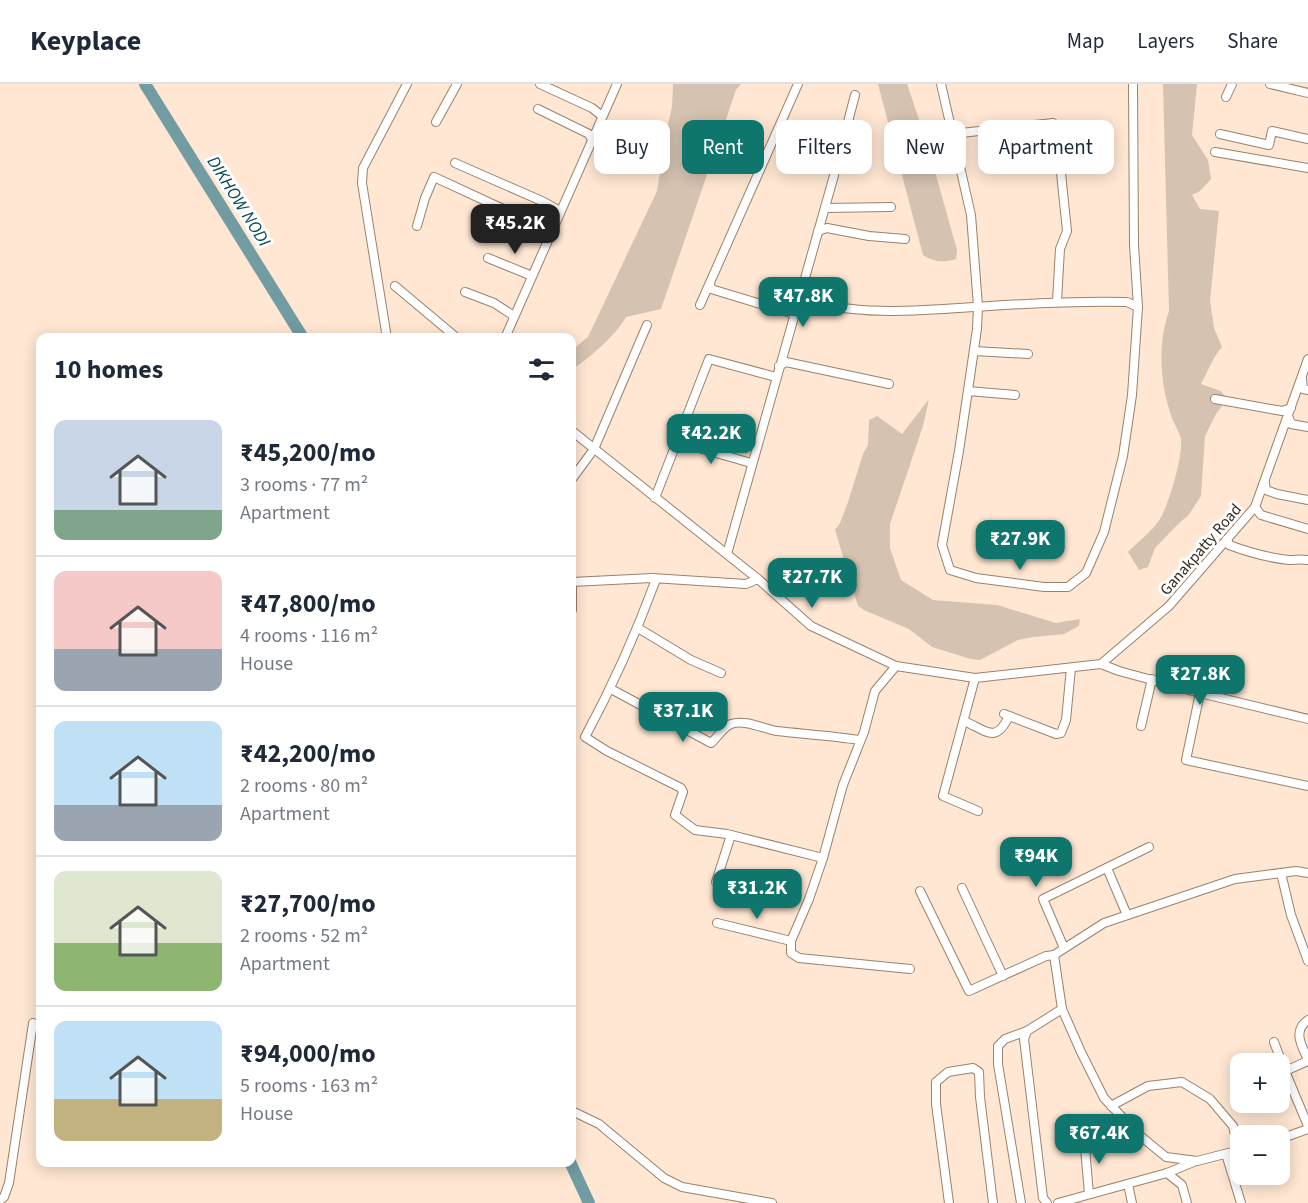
<!DOCTYPE html>
<html lang="en">
<head>
<meta charset="utf-8">
<style>
	:root { --surface:#fff; --page:#f6f6f7; --text:#1f2937; --muted:#747a83; --line:#e0e1e3; --accent:#0f766e }
	body { margin:0; font-family:"Source Sans 3",sans-serif; background:var(--page); color:var(--text); height:100vh; display:flex; flex-direction:column; font-size:22px; white-space:nowrap }
	* { box-sizing:border-box; margin:0 }
	p { font-size:20px; color:var(--muted) }
	.icon { flex:none; width:33px; height:33px; fill:none; stroke:currentColor; stroke-width:2; stroke-linecap:round; stroke-linejoin:round }
	.map { position:relative; flex:1; overflow:hidden }
	.details { position:absolute; left:36px; top:249px; width:540px; height:834px; display:flex; flex-direction:column; background:var(--surface); border-radius:12px; box-shadow:0 3px 15px #0003 }
	.details>* { flex:none }
	.guide { position:absolute; left:594px; top:36px; width:570px; height:54px; display:flex; gap:12px }
	.controls { position:absolute; left:1230px; top:969px; display:grid; gap:12px }
	.controls a { display:grid; place-items:center; width:60px; height:60px; border-radius:12px; background:var(--surface); box-shadow:0 3px 15px #0003; font-size:30px }
	.price { position:absolute; translate:-50% -51px; padding:0 14px; border-radius:12px; background:var(--accent); color:#fff; font-size:20px; line-height:39px; filter:drop-shadow(0 2px 3px #0008) }
	.price::after { content:''; position:absolute; left:50%; top:36px; width:18px; height:14px; margin-left:-9px; background:inherit; clip-path:polygon(0 0,100% 0,50% 100%) }
	.price.selected { background:#222; color:#fff }
	ul { padding:0; list-style:none }
	li { display:flex; align-items:center; gap:18px; height:150px; padding:0 18px }
	li+li { border-top:2px solid var(--line) }
	li span { display:grid; place-items:center; flex:none; width:168px; height:120px; border-radius:12px; color:#555 }
	li>.icon { margin-inline-start:auto }
	span .icon { width:72px; height:72px; fill:#fffc; stroke-width:1 }
	li b { font-size:26px }
	h2 { display:flex; justify-content:space-between; align-items:center; height:72px; padding:0 18px; font-size:26px }
	.pill { padding:0 21px; border-radius:12px; background:var(--surface); box-shadow:0 3px 15px #0003; font-size:21px; line-height:54px }
	.pill.selected { background:var(--accent); color:#fff }
	header { display:flex; align-items:center; gap:36px; box-sizing:border-box; height:84px; padding:0 30px; background:var(--surface); border-bottom:2px solid var(--line) }
	header strong { font-size:28px }
	nav { display:flex; gap:33px; margin-inline-start:auto; font-size:21px }
	.map>svg:first-child { display:block }
	.green { fill:#d5c2b1 }
	.lines { fill:none; stroke-linecap:round; stroke-linejoin:round }
	.river { stroke:#719ca2; stroke-width:12 }
	.minor-casing { stroke:#9b8169; stroke-width:10 }
	.minor { stroke:#fff; stroke-width:8 }
	.labels { text-anchor:middle; stroke-width:6; stroke-linejoin:round; paint-order:stroke }
	.street-label { font-size:16px; fill:#362b21; stroke:#fff }
	.water-label { font-size:18px; font-style:italic; fill:#0a4c54; stroke:#fff }
</style>
</head>
<body>
<header>
<strong>Keyplace</strong>
<nav><a>Map</a><a>Layers</a><a>Share</a></nav>
</header>
<div class="map">
<svg width="1308" height="1119" viewBox="0 0 1308 1119">
	<rect width="100%" height="100%" fill="#ffe7d3"/>
	<g class="green">
		<path d="M 673,0 L 741,0 L 736,6 L 661,225 L 626,233 C 617,250 588,276 572,285 L 572,266 L 588,253 L 657,107 L 660,88 L 669,67 L 667,44 L 672,23 Z"/>
		<path d="M 878,0 L 907,0 L 927,59 L 957,166 L 956,175 C 943,179 934,178 923,171 Z"/>
		<path d="M 1163,0 L 1197,0 L 1192,51 L 1208,76 L 1211,95 L 1200,107 L 1192,111 L 1200,125 L 1219,127 L 1210,217 L 1214,244 L 1222,263 C 1214,271 1207,289 1201,300 L 1221,307 L 1227,315 L 1216,330 L 1205,352 L 1201,412 L 1188,432 L 1180,438 L 1155,464 L 1148,483 L 1139,486 L 1128,468 C 1138,457 1153,447 1160,435 C 1169,420 1183,372 1181,355 C 1179,347 1175,342 1172,334 C 1160,300 1157,262 1169,227 Z"/>
		<polygon points="929,315 923,342 890,440 890,464 901,496 933,516 997,521 1056,539 1080,535 1079,542 1064,550 1033,553 1018,556 980,576 971,575 932,563 909,545 866,527 858,522 835,446 840,439 848,418 863,370 868,361 869,336 877,332 902,350"/>
	</g>
	<g class="lines">
		<g class="river">
			<polyline points="145,0 303,254"/>
			<polyline points="570,1078 589,1119"/>
		</g>
		<g class="minor-casing">
			<g id="minor">
				<polyline points="540,0 592,24 602,32"/>
				<polyline points="941,0 971,131 978,222 977,245 959,367 942,461 950,486 976,494 1044,503 1068,503 1086,489 1104,448 1123,372 1132,311 1138,223 1134,161 1133,0"/>
				<polyline points="1270,0 1308,9"/>
				<polyline points="1226,13 1232,0"/>
				<polyline points="538,25 589,50 592,56"/>
				<polyline points="436,38 457,0"/>
				<polyline points="952,50 1053,39 1061,89 1067,147 1060,165 1057,217"/>
				<polyline points="1220,50 1269,61 1272,47 1308,55"/>
				<polyline points="1215,68 1308,84"/>
				<polyline points="455,79 544,118 560,127"/>
				<polyline points="825,124 891,123"/>
				<polyline points="417,142 425,114 434,93 540,142 550,150"/>
				<polyline points="818,147 827,144 869,152 905,155"/>
				<polyline points="488,174 532,192"/>
				<polyline points="710,200 711,205 794,230"/>
				<polyline points="395,202 457,254"/>
				<polyline points="465,208 494,219 514,232"/>
				<path d="M 798,214 C 860,234 926,226 990,222 C 1036,219 1081,217 1127,218 L 1138,223"/>
				<polyline points="700,221 798,0"/>
				<polyline points="387,254 362,99 363,84 407,0"/>
				<polyline points="505,254 617,0"/>
				<polyline points="974,267 1028,270"/>
				<polyline points="779,282 786,278 889,300"/>
				<polyline points="1302,295 1303,305 1308,306"/>
				<polyline points="968,307 1015,311"/>
				<polyline points="1215,315 1282,327 1291,324"/>
				<polyline points="1288,332 1291,340 1308,343"/>
				<polyline points="572,347 758,495 811,542 896,582 975,594 1101,580 1119,587 1200,609 1308,635"/>
				<polyline points="678,358 751,379"/>
				<polyline points="572,395 594,365 647,241"/>
				<polyline points="1265,399 1266,406 1277,410 1308,416"/>
				<polyline points="655,414 709,275 776,293"/>
				<polyline points="1255,423 1261,431 1308,445"/>
				<path d="M 1227,455 L 1229,461 C 1248,468 1269,474 1289,476 C 1296,476 1301,475 1308,476"/>
				<polyline points="727,470 833,95 855,11"/>
				<path d="M 652,494 L 655,498 C 635,552 612,603 585,653 L 607,667 L 681,704 L 683,708 L 675,731 L 695,746 L 727,750 L 823,774"/>
				<polyline points="572,498 652,494 746,500 758,495"/>
				<polyline points="572,526 572,498"/>
				<polyline points="638,544 691,576 721,589"/>
				<polyline points="1101,580 1169,522 1255,423 1308,275"/>
				<polyline points="896,582 875,607 864,648 843,701 823,774 809,815 791,857 791,869 799,874 910,885"/>
				<polyline points="975,594 943,712 978,727"/>
				<path d="M 611,605 L 711,659 C 718,653 723,643 731,640 C 745,635 764,645 777,647 C 805,650 833,652 860,656"/>
				<polyline points="1200,609 1186,676 1308,702"/>
				<polyline points="1004,630 1056,650 1061,649 1066,636 1071,584"/>
				<path d="M 964,637 C 987,647 996,660 1009,632"/>
				<polyline points="1141,642 1152,595"/>
				<polyline points="1107,784 1127,831"/>
				<polyline points="1281,789 1291,831 1308,877"/>
				<polyline points="716,798 731,751"/>
				<polyline points="962,804 1003,892"/>
				<polyline points="920,807 969,907 1046,872 1054,871"/>
				<polyline points="717,839 791,857"/>
				<polyline points="1064,864 1043,815 1149,763"/>
				<path d="M 1308,936 C 1292,947 1302,962 1308,976"/>
				<polyline points="1274,958 1285,987 1308,977"/>
				<polyline points="1280,990 1285,987 1308,1042"/>
				<polyline points="1111,1022 1148,1002 1182,998 1210,1015 1233,1042 1237,1060 1240,1061"/>
				<polyline points="572,1027 599,1040 664,1094 682,1103 772,1119"/>
				<polyline points="1084,1053 1089,1110"/>
				<polyline points="1280,1055 1308,1045"/>
				<polyline points="1240,1066 1197,1077 1166,1073 1138,1050 1104,1014 1081,968 1062,925 1054,871 1104,839 1235,795 1296,787 1308,789"/>
				<polyline points="1226,1070 1241,1119"/>
				<polyline points="1167,1089 1182,1101 1187,1119"/>
				<polyline points="1128,1100 1132,1119"/>
				<polyline points="0,1116 4,1113 9,1099 33,939"/>
				<polyline points="949,1119 936,1020 936,998 948,988 973,984 979,988 980,1013 993,1119"/>
				<polyline points="1021,1119 998,980 998,962 1005,955 1027,947"/>
				<polyline points="1047,1119 1043,1114 1024,955 1027,947 1062,925"/>
				<polyline points="1058,1119 1167,1089 1196,1077"/>
			</g>
		</g>
		<use href="#minor" class="minor"/>
	</g>
	<g class="labels">
		<g class="street-label">
			<text transform="translate(1200 465) rotate(-49)" y="6">Ganakpatty Road</text>
		</g>
		<g class="water-label">
			<text transform="translate(239 117) rotate(58)" y="6">DIKHOW NODI</text>
		</g>
	</g>
</svg>
<div class="controls">
<a>+</a>
<a>−</a>
</div>
<b class="price selected" style="left:515px;top:171px">₹45.2K</b>
<b class="price" style="left:803px;top:244px">₹47.8K</b>
<b class="price" style="left:711px;top:381px">₹42.2K</b>
<b class="price" style="left:1020px;top:487px">₹27.9K</b>
<b class="price" style="left:812px;top:525px">₹27.7K</b>
<b class="price" style="left:1200px;top:622px">₹27.8K</b>
<b class="price" style="left:683px;top:659px">₹37.1K</b>
<b class="price" style="left:1036px;top:804px">₹94K</b>
<b class="price" style="left:757px;top:836px">₹31.2K</b>
<b class="price" style="left:1099px;top:1081px">₹67.4K</b>
<div class="guide">
<a class="pill">Buy</a>
<a class="pill selected">Rent</a>
<a class="pill">Filters</a>
<a class="pill">New</a>
<a class="pill">Apartment</a>
</div>
<section class="details">
<h2>10 homes<svg class="icon" aria-label="filters" viewBox="0 0 24 24"><path d="M4 7h16M4 17h16"/><circle cx="9" cy="7" r="2"/><circle cx="15" cy="17" r="2"/></svg></h2>
<ul>
<li><span style="background:linear-gradient(#c9d6e8 75%,#7fa58c 0)"><svg class="icon" aria-label="home" viewBox="0 0 24 24"><path d="M3 11l9-7 9 7M6 9v11h12V9"/></svg></span><div><b>₹45,200/mo</b><p>3 rooms · 77 m²</p><p>Apartment</p></div></li>
<li><span style="background:linear-gradient(#f6c9c9 65%,#9aa5b1 0)"><svg class="icon" aria-label="home" viewBox="0 0 24 24"><path d="M3 11l9-7 9 7M6 9v11h12V9"/></svg></span><div><b>₹47,800/mo</b><p>4 rooms · 116 m²</p><p>House</p></div></li>
<li><span style="background:linear-gradient(#bfe0f5 70%,#9aa5b1 0)"><svg class="icon" aria-label="home" viewBox="0 0 24 24"><path d="M3 11l9-7 9 7M6 9v11h12V9"/></svg></span><div><b>₹42,200/mo</b><p>2 rooms · 80 m²</p><p>Apartment</p></div></li>
<li><span style="background:linear-gradient(#dfe7d0 60%,#8fb573 0)"><svg class="icon" aria-label="home" viewBox="0 0 24 24"><path d="M3 11l9-7 9 7M6 9v11h12V9"/></svg></span><div><b>₹27,700/mo</b><p>2 rooms · 52 m²</p><p>Apartment</p></div></li>
<li><span style="background:linear-gradient(#bfe0f5 65%,#c2b280 0)"><svg class="icon" aria-label="home" viewBox="0 0 24 24"><path d="M3 11l9-7 9 7M6 9v11h12V9"/></svg></span><div><b>₹94,000/mo</b><p>5 rooms · 163 m²</p><p>House</p></div></li>
</ul>
</section>
</div>
</body>
</html>
